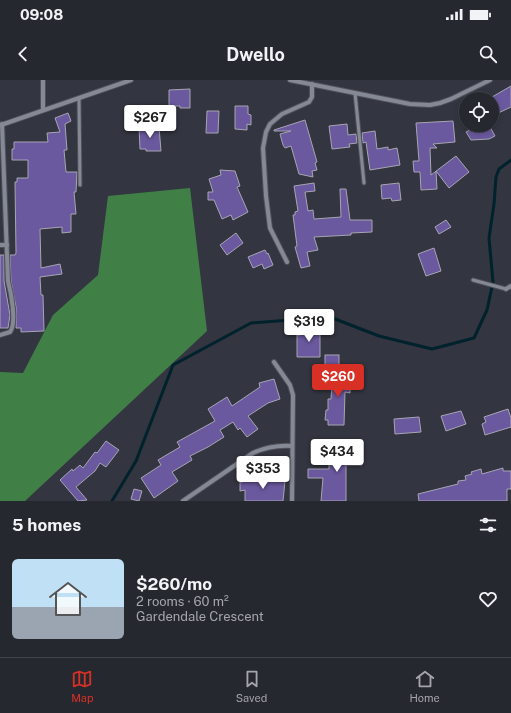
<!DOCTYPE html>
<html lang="en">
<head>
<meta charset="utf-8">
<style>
	:root { --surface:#262830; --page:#32343c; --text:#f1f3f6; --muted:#a4a6ab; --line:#42444c; --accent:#d93025 }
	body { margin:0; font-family:"Public Sans",sans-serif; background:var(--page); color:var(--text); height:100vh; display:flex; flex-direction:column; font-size:15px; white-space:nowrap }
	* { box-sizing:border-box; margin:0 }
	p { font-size:13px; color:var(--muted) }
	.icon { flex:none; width:22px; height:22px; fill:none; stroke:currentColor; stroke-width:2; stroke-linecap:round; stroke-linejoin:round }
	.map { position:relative; height:421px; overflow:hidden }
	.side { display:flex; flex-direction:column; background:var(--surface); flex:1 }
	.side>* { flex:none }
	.controls { position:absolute; left:459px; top:12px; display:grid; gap:8px }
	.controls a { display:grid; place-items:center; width:40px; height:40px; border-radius:50%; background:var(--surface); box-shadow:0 2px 6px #0003,0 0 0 1px var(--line); font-size:20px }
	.price { position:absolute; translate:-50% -34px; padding:0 9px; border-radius:4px; background:#fff; color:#222; font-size:13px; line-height:26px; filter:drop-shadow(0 1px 2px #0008) }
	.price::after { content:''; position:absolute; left:50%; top:24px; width:12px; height:9px; margin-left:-6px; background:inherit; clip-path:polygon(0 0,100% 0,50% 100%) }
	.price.active { background:var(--accent); color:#fff }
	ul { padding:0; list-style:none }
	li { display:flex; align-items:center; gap:12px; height:100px; padding:0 12px }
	li span { display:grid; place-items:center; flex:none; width:112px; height:80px; border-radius:6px; color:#555 }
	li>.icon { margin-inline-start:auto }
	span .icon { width:48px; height:48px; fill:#fffc; stroke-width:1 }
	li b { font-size:17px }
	h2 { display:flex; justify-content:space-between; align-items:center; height:48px; padding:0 12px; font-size:17px }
	.status { display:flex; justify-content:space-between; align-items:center; height:28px; padding:0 20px; background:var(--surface); direction:ltr }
	.status svg { height:11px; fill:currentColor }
	header { display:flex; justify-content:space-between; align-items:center; height:52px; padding:0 12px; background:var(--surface); font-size:18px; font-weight:700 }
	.menu { display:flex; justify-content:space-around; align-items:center; height:56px; border-top:1px solid var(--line); background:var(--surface); font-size:11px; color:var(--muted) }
	.menu a { display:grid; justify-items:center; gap:2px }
	.menu .active { color:var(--accent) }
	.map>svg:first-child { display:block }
	.forest { fill:#408047 }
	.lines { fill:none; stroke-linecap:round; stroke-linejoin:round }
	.stream { stroke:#00222c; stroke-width:3 }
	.building { fill:#6b599f; stroke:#a7a5b2 }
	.service-casing { stroke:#4f5159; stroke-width:5 }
	.minor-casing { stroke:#4f5159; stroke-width:6 }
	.service { stroke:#858895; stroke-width:3 }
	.minor { stroke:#858895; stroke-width:4 }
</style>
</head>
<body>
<div class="status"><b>09:08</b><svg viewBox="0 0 49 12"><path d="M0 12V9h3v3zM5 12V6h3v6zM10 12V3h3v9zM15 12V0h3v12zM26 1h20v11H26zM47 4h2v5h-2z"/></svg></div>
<header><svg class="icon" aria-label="back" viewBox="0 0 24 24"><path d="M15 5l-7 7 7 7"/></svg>Dwello<svg class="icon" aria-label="search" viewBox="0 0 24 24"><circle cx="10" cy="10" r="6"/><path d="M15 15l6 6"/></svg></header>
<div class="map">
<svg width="511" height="421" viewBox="0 0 511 421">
	<rect width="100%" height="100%" fill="#333540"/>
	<polygon class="forest" points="190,108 207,251 25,421 0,421 0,292 23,293 53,235 98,195 108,116"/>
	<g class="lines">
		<polyline class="stream" points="112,421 136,381 173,285 251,243 330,237 379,256 432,269 474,258 487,230 493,202 489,158 494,124 496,97 499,89 511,80"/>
	</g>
	<g class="building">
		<polygon points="511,6 511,27 492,36 492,17"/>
		<polygon points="190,9 190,28 180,28 180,26 169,26 169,10"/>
		<polygon points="235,26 248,26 248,34 251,35 251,45 247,44 247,50 235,49"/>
		<polygon points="207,31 219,31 218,53 206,53"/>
		<polygon points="68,33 71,41 65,44 67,70 64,70 66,92 77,92 76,112 74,112 76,134 71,134 71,152 62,153 62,147 40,149 41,188 60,184 62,194 40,197 41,215 43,215 44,251 21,252 21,248 16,248 16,227 11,201 10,175 15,175 16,173 15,102 17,102 17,98 28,98 28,80 12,80 12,69 14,69 14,62 48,62 47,53 60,52 55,38"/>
		<polygon points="305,40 317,82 315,83 317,90 312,91 313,97 299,94 291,66 285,68 283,65 280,54 291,51 274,51 274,50"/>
		<polygon points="453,41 455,62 433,64 437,68 430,68 431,95 456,76 469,92 449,108 436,91 437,109 421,110 420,92 414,92 413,81 419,81 416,43"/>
		<polygon points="347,44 348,55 356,54 357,63 349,64 350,67 332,69 329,46"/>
		<polygon points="479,45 489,45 495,56 489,59 471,60 466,52"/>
		<polygon points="159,47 161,71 146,71 146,69 140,69 139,48"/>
		<polygon points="375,51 377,69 388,67 388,70 397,68 400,85 370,90 366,62 363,63 362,53"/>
		<polygon points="220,90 235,91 240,106 237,107 248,132 233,140 231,135 222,139 214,120 208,120 208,112 213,112 209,99 221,95"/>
		<polygon points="314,103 315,111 305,112 308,131 313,130 314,139 341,137 340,109 346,109 350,140 372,140 372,152 351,153 351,155 314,157 318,170 307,172 310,186 301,188 295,167 297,166 293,135 295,135 295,132 298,131 294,106"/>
		<polygon points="399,103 401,120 392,121 391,118 382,119 381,105"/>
		<polygon points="446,140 451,147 439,154 435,147"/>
		<polygon points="236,153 243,163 227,175 220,165"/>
		<polygon points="434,168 441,191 426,196 418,174"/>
		<polygon points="265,170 267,174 268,173 273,185 264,189 262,184 253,188 248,177"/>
		<polygon points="0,175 4,175 4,201 10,235 8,248 0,248"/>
		<polygon points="300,249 320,249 320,277 297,277 297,255 300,255"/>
		<rect x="325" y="275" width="14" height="10"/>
		<polygon points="333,291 351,292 350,313 345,312 344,345 328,345 328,340 325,340 326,330 328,330 328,319 331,319"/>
		<polygon points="274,299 280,319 268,323 248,336 258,349 247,357 240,348 238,350 233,342 220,350 224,357 208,367 190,376 192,380 172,392 178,401 154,418 141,398 161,385 158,380 180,367 177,362 215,341 208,329 227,317 232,326 260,307 259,303"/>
		<polygon points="508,329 511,338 511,347 485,355 482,344 486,342 484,337"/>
		<polygon points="461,331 466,344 446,351 441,336"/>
		<polygon points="419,337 421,352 395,354 394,339"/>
		<polygon points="106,361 119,370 106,387 100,383 95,391 76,407 87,420 78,421 60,400 72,389 73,391 80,385 83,388 95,372 97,373"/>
		<polygon points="332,368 362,368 362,385 346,385 346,421 321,421 323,398 308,398 308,389 329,389 329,374 332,374"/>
		<polygon points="503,388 503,391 511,391 511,409 507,409 507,421 419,421 418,414 458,404 458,401 466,400 465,396 472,394 471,392 481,389 482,394"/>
		<polygon points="254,398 254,401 285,401 283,421 245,421 245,410 240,411 240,402 243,402 243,399"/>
		<polygon points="134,409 142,411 139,421 131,419"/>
	</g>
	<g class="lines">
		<g class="service-casing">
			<g id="service">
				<polyline points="355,13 364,103"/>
				<polyline points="79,18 80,105"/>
				<polyline points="473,200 506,209"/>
			</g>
		</g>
		<g class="minor-casing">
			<g id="minor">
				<polyline points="43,0 43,30"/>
				<polyline points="290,0 410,24 430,25 440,23 451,19 490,0"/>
				<polyline points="1,45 131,0"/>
				<polyline points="0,165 7,165"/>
				<polyline points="287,182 270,148 266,116 263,68 266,52 270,44 282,34 309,22 312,17 312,4"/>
				<polyline points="506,209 511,206"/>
				<path d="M 0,255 L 10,252 C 17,243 11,212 8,201 L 2,44"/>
				<polyline points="274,282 290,305 293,315 292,421"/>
				<path d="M 183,421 L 253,373 C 266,367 277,365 292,366"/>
			</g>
		</g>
		<use href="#service" class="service"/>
		<use href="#minor" class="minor"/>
	</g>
</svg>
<div class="controls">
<a><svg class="icon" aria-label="locate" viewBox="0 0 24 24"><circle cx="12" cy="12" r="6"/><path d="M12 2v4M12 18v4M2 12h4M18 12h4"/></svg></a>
</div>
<b class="price" style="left:150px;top:59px">$267</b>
<b class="price" style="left:309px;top:263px">$319</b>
<b class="price active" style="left:338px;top:318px">$260</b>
<b class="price" style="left:337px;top:393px">$434</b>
<b class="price" style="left:263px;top:410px">$353</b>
</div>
<section class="side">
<h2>5 homes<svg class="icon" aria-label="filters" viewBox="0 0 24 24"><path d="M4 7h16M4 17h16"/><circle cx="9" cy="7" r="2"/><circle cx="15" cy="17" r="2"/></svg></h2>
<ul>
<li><span style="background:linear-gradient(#bfe0f5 60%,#9aa5b1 0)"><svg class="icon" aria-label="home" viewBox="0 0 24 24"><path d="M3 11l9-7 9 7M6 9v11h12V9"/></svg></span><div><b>$260/mo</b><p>2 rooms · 60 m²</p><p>Gardendale Crescent</p></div><svg class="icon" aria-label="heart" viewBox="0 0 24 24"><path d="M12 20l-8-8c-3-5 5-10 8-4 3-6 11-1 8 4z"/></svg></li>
</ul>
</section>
<nav class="menu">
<a class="active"><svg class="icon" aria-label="map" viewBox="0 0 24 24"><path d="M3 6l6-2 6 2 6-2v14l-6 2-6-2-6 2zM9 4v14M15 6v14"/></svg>Map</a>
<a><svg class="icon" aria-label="saved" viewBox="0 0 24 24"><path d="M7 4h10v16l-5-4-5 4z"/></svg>Saved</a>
<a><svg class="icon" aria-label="home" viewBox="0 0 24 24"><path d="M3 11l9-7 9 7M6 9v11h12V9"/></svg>Home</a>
</nav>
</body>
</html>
